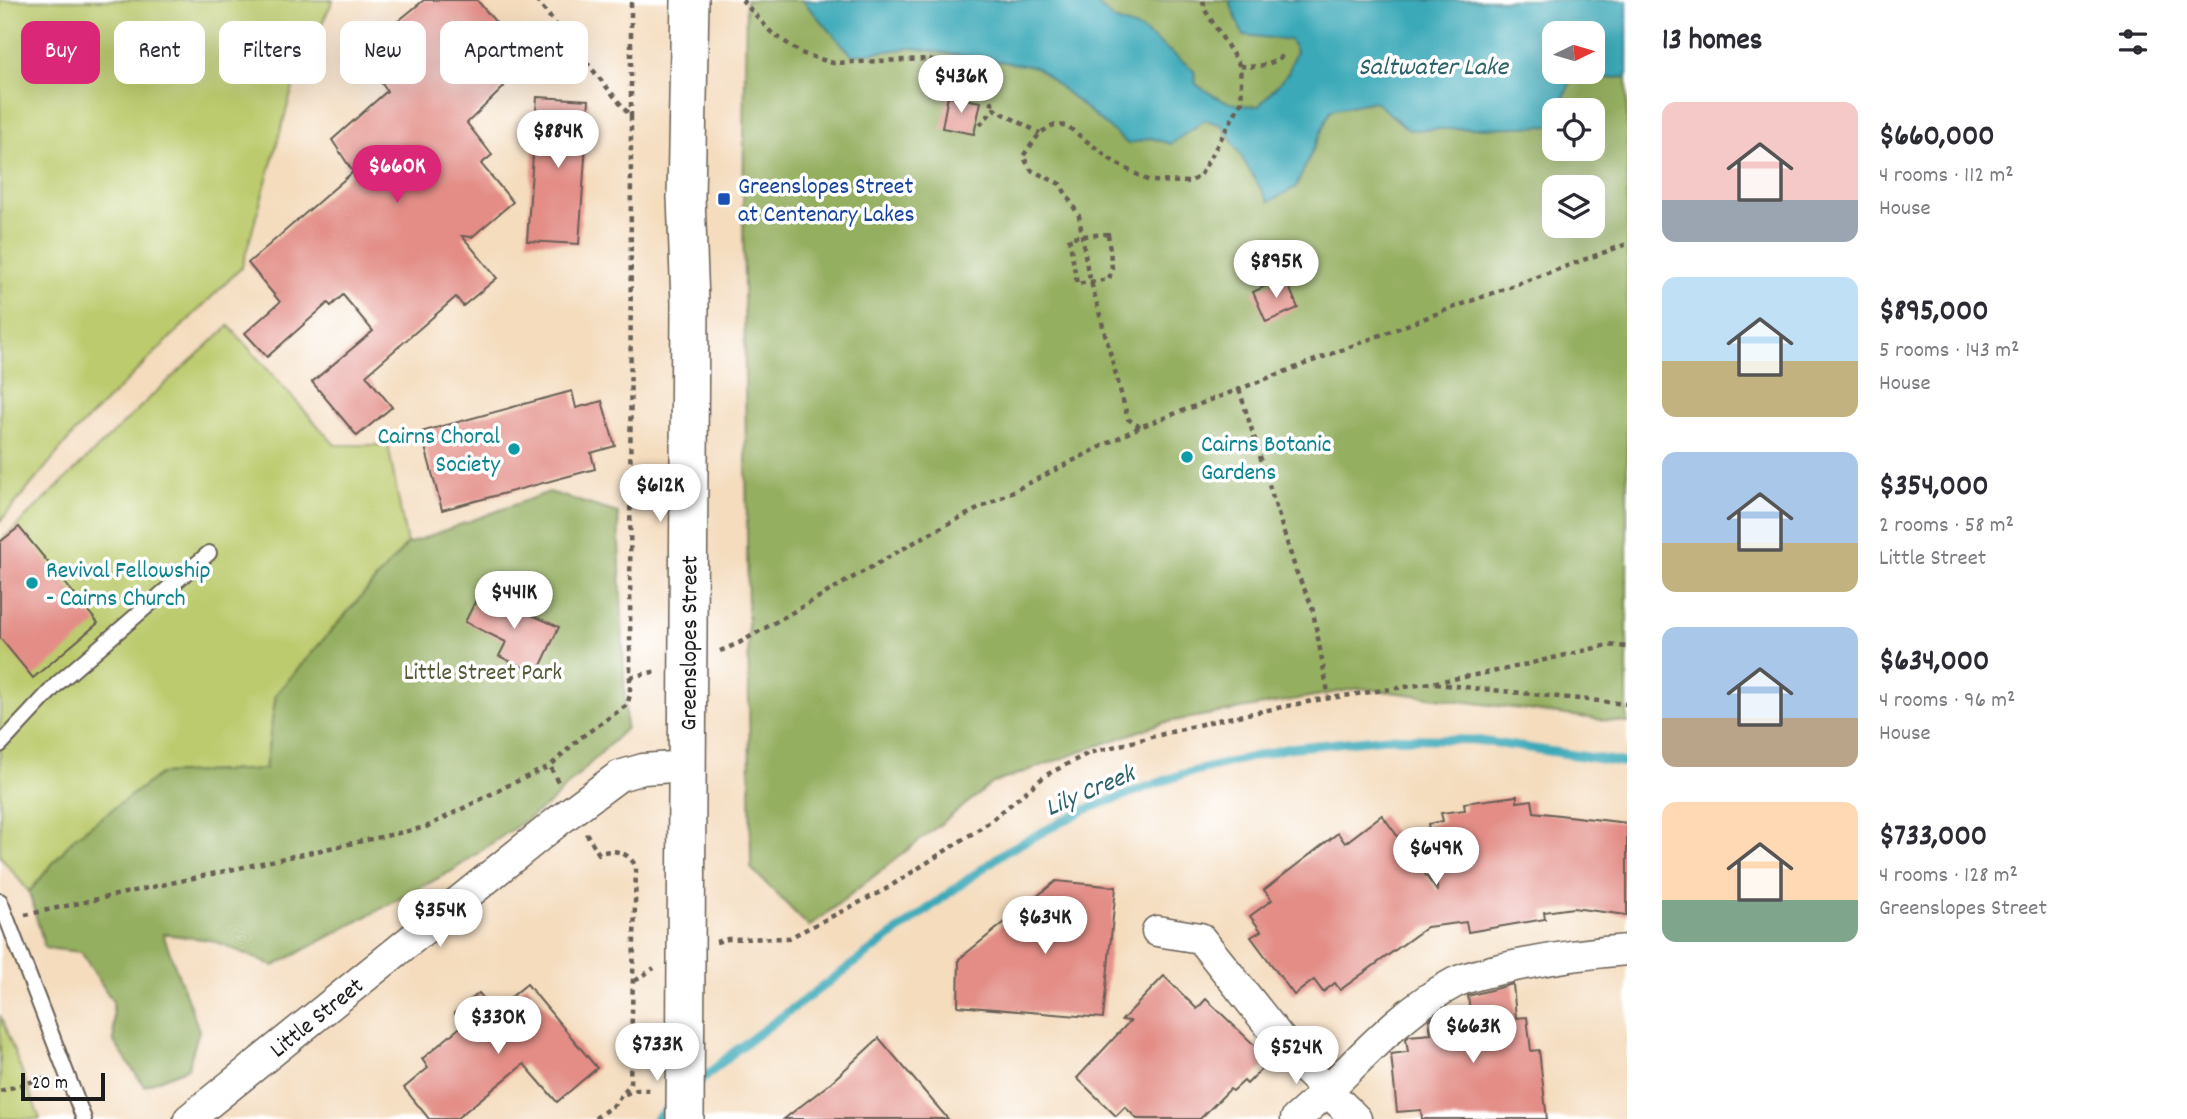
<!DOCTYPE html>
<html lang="en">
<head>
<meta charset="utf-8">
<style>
	:root { --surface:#fff; --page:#f7f7f7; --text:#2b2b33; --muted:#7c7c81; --accent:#db2777 }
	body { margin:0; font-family:Dekko,sans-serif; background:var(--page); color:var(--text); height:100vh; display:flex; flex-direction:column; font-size:26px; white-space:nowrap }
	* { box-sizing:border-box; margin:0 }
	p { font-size:23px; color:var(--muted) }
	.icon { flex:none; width:38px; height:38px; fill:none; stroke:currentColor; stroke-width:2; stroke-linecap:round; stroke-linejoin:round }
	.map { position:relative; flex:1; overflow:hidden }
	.drawer { display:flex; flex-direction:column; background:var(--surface); width:560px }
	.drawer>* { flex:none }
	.banner { position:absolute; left:21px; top:21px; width:665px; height:63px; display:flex; gap:14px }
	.needle { width:46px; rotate:85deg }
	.tools { position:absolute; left:1542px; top:21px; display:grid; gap:14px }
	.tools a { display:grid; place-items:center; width:63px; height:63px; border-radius:14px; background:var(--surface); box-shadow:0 7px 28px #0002; font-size:35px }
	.scale { position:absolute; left:21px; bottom:18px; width:84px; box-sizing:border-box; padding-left:7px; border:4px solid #1c1c1c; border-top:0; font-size:19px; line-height:24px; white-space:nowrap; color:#1c1c1c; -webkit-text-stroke:5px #fff; paint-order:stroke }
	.price { position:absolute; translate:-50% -60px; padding:0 16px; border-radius:24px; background:#fff; color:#222; font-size:23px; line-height:46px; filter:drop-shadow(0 2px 4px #0008) }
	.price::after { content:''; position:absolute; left:50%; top:42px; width:21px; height:16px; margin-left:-10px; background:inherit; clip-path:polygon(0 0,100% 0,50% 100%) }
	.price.current { background:var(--accent); color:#fff }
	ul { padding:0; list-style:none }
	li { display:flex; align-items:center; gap:21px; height:175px; padding:0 35px }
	li span { display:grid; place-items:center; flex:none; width:196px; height:140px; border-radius:14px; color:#555 }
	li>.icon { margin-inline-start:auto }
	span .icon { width:84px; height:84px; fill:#fffc; stroke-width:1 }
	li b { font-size:30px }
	h2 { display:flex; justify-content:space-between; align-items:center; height:84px; padding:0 35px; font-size:30px }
	.chip { padding:0 24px; border-radius:14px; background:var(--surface); box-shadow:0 7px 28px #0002; font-size:24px; line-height:63px }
	.chip.current { background:var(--accent); color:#fff }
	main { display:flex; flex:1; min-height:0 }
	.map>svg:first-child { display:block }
	.green { fill:#bccb6d; stroke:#6c7444; stroke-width:2 }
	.forest { fill:#95af60; stroke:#58663e; stroke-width:2; fill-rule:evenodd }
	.water { fill:#3aa9b8; stroke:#2b626a; stroke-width:2; fill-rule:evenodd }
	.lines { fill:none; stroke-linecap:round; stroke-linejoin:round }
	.stream { stroke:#3aa9b8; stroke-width:9 }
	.building { fill:#e38d86 }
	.service-casing { stroke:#685f54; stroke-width:18 }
	.minor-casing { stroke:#685f54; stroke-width:33 }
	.tertiary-casing { stroke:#685f54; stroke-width:40 }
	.path { stroke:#685f54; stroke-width:4.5; stroke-dasharray:5 5; stroke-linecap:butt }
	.service { stroke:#fff; stroke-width:14 }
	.minor { stroke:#fff; stroke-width:30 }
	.tertiary { stroke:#fff; stroke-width:37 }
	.transit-dot { fill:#1a4fb4; stroke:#fff; stroke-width:2.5 }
	.culture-dot { fill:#0f9aa8; stroke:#fff; stroke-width:2.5 }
	.labels { text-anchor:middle; stroke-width:7; stroke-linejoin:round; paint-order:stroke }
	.transit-label { font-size:24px; fill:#164399; stroke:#fff; text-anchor:start }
	.culture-label { font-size:24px; fill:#0d838f; stroke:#fff; text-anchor:start }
	.street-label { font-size:24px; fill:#1c1c1c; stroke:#fff }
	.park-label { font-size:24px; fill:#545938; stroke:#fff }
	.water-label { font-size:26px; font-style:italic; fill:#2b626a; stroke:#fff }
</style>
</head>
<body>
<main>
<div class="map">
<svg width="1627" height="1119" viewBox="0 0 1627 1119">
	<rect width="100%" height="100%" fill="#fff"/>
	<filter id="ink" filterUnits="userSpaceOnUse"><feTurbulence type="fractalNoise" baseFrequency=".0143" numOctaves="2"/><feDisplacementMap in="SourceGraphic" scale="14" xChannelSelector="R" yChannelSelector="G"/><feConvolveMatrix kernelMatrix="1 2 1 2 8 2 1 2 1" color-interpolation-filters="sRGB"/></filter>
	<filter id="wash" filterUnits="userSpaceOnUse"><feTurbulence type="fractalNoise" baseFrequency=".00686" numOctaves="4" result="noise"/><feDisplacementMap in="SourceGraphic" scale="28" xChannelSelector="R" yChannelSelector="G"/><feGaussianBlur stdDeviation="1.57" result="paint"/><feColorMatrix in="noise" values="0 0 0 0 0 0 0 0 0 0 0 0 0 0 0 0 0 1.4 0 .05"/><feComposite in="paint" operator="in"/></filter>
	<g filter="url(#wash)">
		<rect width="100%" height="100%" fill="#f4dcbd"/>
		<g class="green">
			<polygon points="0,0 333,0 295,80 242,267 75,432 0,522"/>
			<polygon points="229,326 335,445 388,445 407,544 276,694 265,769 160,774 74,838 29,892 0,856 0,542 156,392"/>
			<polygon points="0,1015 40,1119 0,1119"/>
		</g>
		<g class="forest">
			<path d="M 746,0 L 1627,0 L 1627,723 L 1360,688 L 1162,723 L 993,783 L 809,927 L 751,868 L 743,210 ZM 1554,33 L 1592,33 L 1592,72 L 1554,72 ZM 1554,110 L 1592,110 L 1592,149 L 1554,149 ZM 1554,187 L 1592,187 L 1592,226 L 1554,226 Z"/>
			<polygon points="549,492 618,513 626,728 550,803 452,871 274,966 211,940 163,934 199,1030 188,1068 144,1086 114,1042 113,1002 81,952 45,948 29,892 74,838 160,774 265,769 276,694 407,544"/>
		</g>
		<path class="water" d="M 802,0 L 1093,0 L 1114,20 L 1142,30 L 1194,70 L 1196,84 C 1220,101 1230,106 1259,106 L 1288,73 L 1296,51 L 1290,40 L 1243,35 L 1229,0 L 1627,0 L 1627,77 L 1571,81 L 1559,110 L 1554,110 L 1553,126 L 1409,130 L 1374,101 L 1331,110 L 1296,187 L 1269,202 L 1222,125 L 1205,120 L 1171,144 L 1151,138 L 1128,144 L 1036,67 L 912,48 L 852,55 ZM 1554,33 L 1592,33 L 1592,72 L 1554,72 Z"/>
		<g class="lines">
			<g class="stream">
				<polyline points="697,1084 735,1051 1005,852 1084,810 1183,774 1288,748 1387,738 1475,740 1627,763"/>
				<polyline points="656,1119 675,1102"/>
			</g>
		</g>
		<g id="blocks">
			<g class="building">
				<polygon points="424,0 477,0 515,45 490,69 504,87 467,123 492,155 481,164 513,202 472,237 462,236 497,278 463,306 456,297 366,375 392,407 357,436 312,382 373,331 343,295 331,306 328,303 267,357 245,333 280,302 248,263 353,172 332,140 387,91 373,71 403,48 387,30"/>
				<polygon points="948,96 981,102 974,134 942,128"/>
				<polygon points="537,97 589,100 579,244 527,241"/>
				<polygon points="1285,277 1298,308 1266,322 1253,292"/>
				<polygon points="572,391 576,408 602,401 615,446 591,453 595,469 442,510 421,432"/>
				<polygon points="19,527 98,623 33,678 0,638 0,542"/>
				<polygon points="480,592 559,627 537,674 499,656 506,642 465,622"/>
				<polygon points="1517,796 1517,802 1532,800 1534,812 1627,823 1627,915 1573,908 1544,912 1545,919 1468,932 1466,922 1427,927 1340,990 1335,983 1323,992 1314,980 1294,995 1251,937 1261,931 1250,916 1272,900 1264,890 1338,833 1345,843 1382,815 1438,892 1428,824 1443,821 1441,813 1465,810 1464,803"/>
				<polygon points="1056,881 1116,887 1103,1018 958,1006 959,959"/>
				<polygon points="1164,976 1197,1009 1206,999 1270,1060 1247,1084 1244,1081 1233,1091 1230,1089 1200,1119 1137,1119 1125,1107 1116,1116 1077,1078 1130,1021 1122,1020"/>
				<polygon points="527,984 597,1068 557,1102 524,1064 456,1119 429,1119 404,1088 428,1068 422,1059 464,1024 454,1013 479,993 494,1011"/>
				<polygon points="1513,984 1516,1018 1527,1017 1531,1051 1539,1050 1547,1119 1422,1119 1421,1110 1397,1112 1391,1054 1408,1052 1406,1039 1409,1036 1431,1034 1429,1020 1436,1015 1470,1011 1468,996"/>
				<polygon points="879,1038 948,1119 784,1119 828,1085"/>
			</g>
		</g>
	</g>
	<g filter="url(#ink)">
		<use href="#blocks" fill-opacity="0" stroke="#685f54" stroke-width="2"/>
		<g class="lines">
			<g class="service-casing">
				<g id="service">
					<polyline points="0,745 58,683 209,553"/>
					<polyline points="0,901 84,1119"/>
				</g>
			</g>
			<g class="minor-casing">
				<g id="minor">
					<polyline points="1157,931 1200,938 1301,1065 1356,1119"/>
					<path id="s1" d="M 189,1119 L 557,822 L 619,776 L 643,769 L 688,766"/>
					<path d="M 1296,1119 C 1349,1074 1392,1016 1454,983 C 1468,976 1485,973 1500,969 C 1541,960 1585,953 1627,950"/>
				</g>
			</g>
			<g class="tertiary-casing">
				<g id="tertiary">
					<path id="s2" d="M 685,1119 L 690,303 L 686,197 L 690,0"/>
				</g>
			</g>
			<g class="path">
				<polyline points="536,0 631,117 630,695 627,705 580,738 550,766 560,786"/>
				<polyline points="742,0 771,32 801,53 833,63 928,59 951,68 974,72 988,90 994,109"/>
				<path d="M 1240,66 C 1259,68 1272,65 1286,53"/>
				<polyline points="631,117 631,0"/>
				<polyline points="980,125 994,109 1040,133"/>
				<polygon points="1108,234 1112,268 1109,279 1077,284 1069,237"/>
				<polyline points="1239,389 1296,571 1312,606 1329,698"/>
				<polyline points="1140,427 1128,419 1087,267 1079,216 1060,184 1031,170 1023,156 1040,133 1053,125 1067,126 1114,162 1149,181 1190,182 1200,176 1242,101 1240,66 1205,10 1203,0"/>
				<polyline points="720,651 739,643 934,531 1140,427 1441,312 1627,244"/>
				<polyline points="630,677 658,671"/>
				<polyline points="1435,684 1627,704"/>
				<path d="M 586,833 L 599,854 C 613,847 631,853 636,868 L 630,1084 L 615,1104 L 594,1119"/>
				<polyline points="25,915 426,827 509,785 550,766"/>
				<polyline points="716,942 728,939 789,938 886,889 987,824 1046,775 1089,753 1218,720 1317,700 1431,683 1502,670 1608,645 1627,647"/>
				<polyline points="635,981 654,968"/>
				<polyline points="0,1091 48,1077"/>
				<polyline points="625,1094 637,1090 654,1090"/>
			</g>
			<use href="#service" class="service"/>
			<use href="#minor" class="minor"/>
			<use href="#tertiary" class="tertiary"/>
		</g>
	</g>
	<rect class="transit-dot" x="717" y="192" width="14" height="14" rx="3.5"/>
	<g class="culture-dot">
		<circle cx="514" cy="449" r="7"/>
		<circle cx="1187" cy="457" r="7"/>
		<circle cx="32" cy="583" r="7"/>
	</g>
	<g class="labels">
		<g class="transit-label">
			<text x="738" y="193">Greenslopes Street<tspan x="738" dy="28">at Centenary Lakes</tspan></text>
		</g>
		<g class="culture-label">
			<text x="500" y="443" text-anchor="end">Cairns Choral<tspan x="500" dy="28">Society</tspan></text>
			<text x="1201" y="451">Cairns Botanic<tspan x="1201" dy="28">Gardens</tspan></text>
			<text x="46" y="577">Revival Fellowship<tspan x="46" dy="28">- Cairns Church</tspan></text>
		</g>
		<g class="street-label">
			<text dy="8" stroke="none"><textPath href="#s2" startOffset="476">Greenslopes Street</textPath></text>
			<text dy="8" stroke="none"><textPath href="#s1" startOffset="163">Little Street</textPath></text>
		</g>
		<g class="park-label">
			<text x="483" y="679">Little Street Park</text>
		</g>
		<g class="water-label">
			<text x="1433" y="74">Saltwater Lake</text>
			<text transform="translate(1089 789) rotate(-23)" y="9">Lily Creek</text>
		</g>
	</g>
</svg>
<div class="tools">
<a><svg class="needle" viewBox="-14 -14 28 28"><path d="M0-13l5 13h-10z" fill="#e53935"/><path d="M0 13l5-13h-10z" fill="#7c7c81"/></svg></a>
<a><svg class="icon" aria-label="locate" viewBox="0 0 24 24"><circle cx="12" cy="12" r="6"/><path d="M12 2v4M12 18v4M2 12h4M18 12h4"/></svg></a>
<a><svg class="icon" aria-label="layers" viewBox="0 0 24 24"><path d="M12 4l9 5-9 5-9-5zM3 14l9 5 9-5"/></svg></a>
</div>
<div class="scale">20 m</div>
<b class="price" style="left:961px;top:115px">$436K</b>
<b class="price" style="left:558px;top:170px">$884K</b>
<b class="price current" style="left:397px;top:205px">$660K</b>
<b class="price" style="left:1276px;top:300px">$895K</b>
<b class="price" style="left:660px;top:524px">$612K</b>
<b class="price" style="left:514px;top:631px">$441K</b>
<b class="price" style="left:1436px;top:887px">$649K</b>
<b class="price" style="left:440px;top:949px">$354K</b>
<b class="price" style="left:1045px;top:956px">$634K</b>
<b class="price" style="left:498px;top:1056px">$330K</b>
<b class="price" style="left:1473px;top:1065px">$663K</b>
<b class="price" style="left:657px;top:1083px">$733K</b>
<b class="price" style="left:1296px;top:1086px">$524K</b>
<div class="banner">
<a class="chip current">Buy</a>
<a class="chip">Rent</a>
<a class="chip">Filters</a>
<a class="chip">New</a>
<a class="chip">Apartment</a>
</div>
</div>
<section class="drawer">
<h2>13 homes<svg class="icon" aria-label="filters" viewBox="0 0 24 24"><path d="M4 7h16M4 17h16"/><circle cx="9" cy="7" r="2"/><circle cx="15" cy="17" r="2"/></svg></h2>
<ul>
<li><span style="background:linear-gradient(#f6c9c9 70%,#9aa5b1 0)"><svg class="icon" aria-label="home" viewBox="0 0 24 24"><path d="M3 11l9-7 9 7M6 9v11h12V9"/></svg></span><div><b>$660,000</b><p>4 rooms · 112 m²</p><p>House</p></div></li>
<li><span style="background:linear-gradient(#bfe0f5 60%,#c2b280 0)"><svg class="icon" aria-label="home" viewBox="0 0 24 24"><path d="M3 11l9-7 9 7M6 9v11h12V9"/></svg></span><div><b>$895,000</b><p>5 rooms · 143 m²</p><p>House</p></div></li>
<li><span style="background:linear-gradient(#a9c7e8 65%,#c2b280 0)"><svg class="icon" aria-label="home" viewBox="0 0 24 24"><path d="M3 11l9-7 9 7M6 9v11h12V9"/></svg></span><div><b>$354,000</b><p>2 rooms · 58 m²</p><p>Little Street</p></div></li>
<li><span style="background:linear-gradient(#a9c7e8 65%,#b9a48a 0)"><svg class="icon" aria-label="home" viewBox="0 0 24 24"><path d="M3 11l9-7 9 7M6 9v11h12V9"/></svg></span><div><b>$634,000</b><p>4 rooms · 96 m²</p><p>House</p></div></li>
<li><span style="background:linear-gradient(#ffd9b3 70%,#7fa58c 0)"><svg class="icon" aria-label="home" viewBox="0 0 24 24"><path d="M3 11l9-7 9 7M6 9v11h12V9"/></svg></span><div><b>$733,000</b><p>4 rooms · 128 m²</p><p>Greenslopes Street</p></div></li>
</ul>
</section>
</main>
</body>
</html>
